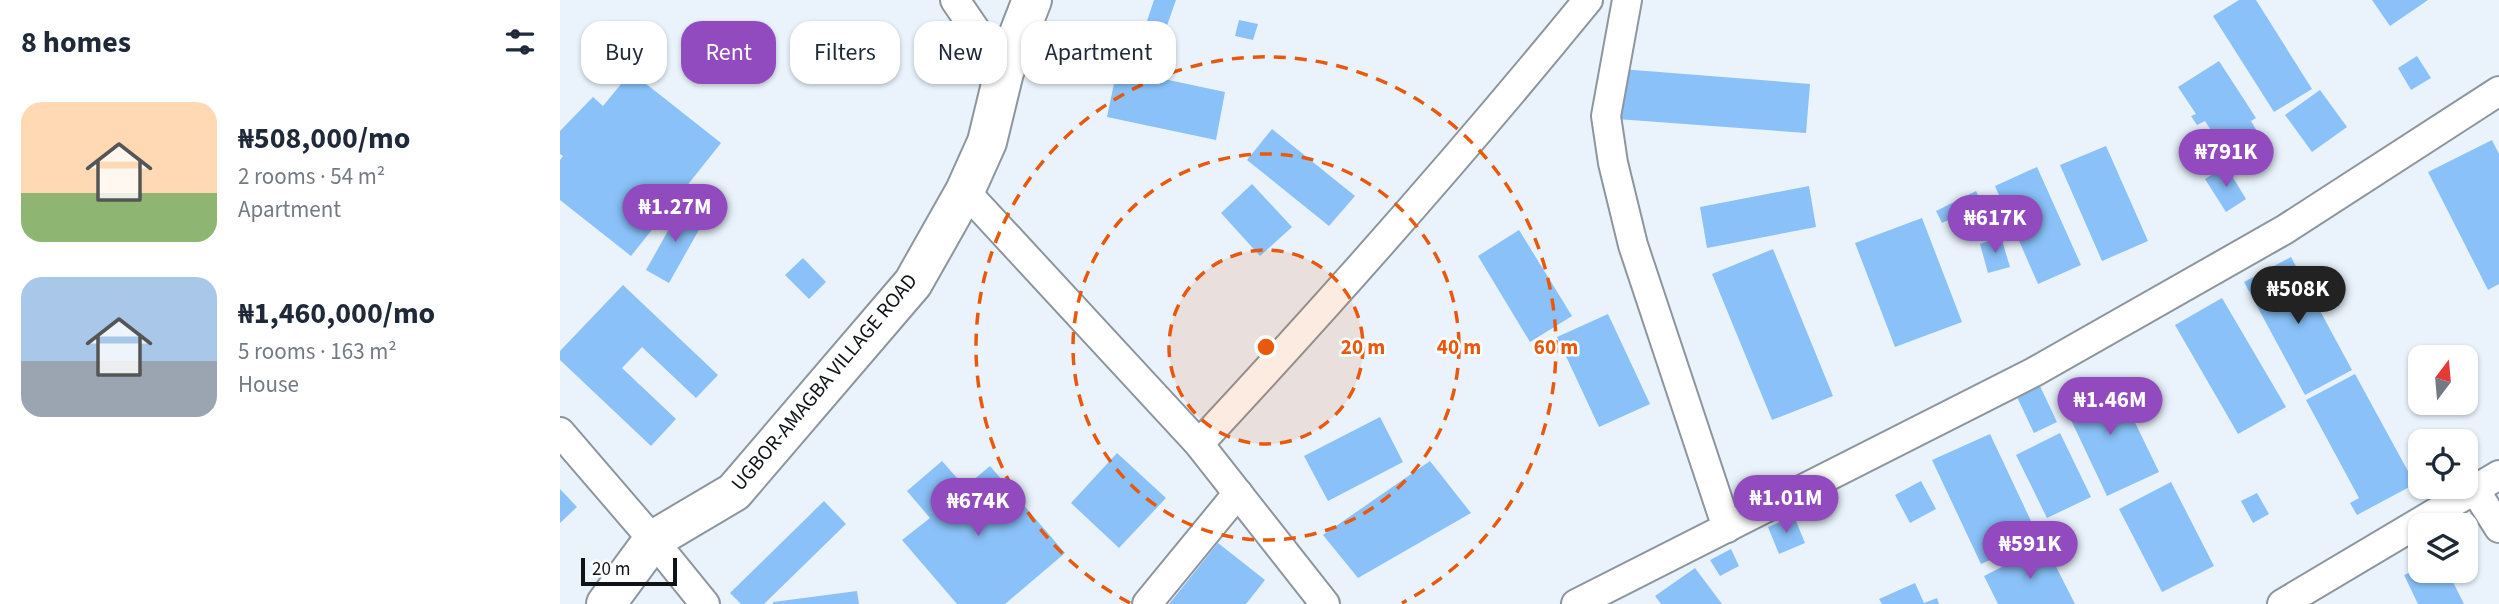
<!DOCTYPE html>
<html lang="en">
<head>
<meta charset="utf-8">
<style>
	:root { --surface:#fff; --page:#f2f2f3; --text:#1f2937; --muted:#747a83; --accent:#914bbf }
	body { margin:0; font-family:"Source Sans 3",sans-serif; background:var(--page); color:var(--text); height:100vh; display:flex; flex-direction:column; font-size:26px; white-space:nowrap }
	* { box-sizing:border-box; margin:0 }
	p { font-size:23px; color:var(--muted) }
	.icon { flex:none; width:38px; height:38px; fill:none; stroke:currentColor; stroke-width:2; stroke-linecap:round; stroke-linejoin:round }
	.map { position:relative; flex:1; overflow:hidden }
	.side { display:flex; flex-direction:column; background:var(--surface); width:560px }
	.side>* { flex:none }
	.hud { position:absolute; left:21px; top:21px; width:665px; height:63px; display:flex; gap:14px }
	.needle { width:46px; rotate:16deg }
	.buttons { position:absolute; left:1848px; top:345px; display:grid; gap:14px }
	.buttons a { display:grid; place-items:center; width:70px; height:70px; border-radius:14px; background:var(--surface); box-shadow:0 2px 5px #0004; font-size:35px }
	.scale { position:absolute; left:21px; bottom:18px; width:96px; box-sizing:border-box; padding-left:7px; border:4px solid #101316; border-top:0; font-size:19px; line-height:24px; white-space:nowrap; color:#101316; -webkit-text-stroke:5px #fff; paint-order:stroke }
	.price { position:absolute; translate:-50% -60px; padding:0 16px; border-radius:24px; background:var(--accent); color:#fff; font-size:23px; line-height:46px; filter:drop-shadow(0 2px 4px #0008) }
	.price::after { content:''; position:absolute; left:50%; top:42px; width:21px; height:16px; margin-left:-10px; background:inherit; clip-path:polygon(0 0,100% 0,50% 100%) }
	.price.active { background:#222; color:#fff }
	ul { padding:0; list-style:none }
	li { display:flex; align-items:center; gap:21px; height:175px; padding:0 21px }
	li span { display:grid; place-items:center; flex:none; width:196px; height:140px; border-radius:21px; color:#555 }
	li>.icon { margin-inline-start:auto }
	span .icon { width:84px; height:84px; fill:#fffc; stroke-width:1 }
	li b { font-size:30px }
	h2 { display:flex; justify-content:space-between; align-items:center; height:84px; padding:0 21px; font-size:30px }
	.tag { padding:0 24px; border-radius:21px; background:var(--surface); box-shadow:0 2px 5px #0004; font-size:24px; line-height:63px }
	.tag.active { background:var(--accent); color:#fff }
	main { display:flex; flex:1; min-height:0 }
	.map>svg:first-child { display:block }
	.building { fill:#89c1f8 }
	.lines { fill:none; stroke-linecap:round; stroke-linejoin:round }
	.street-casing { stroke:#8d959d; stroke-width:32 }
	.secondary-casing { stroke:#8d959d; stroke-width:42 }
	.street { stroke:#fff; stroke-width:28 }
	.secondary { stroke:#fff; stroke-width:38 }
	.ring { fill:none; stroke:#e8590c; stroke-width:3.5; stroke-dasharray:12 9 }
	.labels { text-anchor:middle; stroke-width:5; stroke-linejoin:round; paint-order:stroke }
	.street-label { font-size:21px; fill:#101316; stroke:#fff }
	.centre { fill:#e8590c; stroke:#fff; stroke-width:3.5 }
	.ring-label { font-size:21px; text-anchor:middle; font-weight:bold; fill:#e8590c; stroke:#fff; stroke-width:5; stroke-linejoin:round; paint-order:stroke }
</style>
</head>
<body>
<main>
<section class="side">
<h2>8 homes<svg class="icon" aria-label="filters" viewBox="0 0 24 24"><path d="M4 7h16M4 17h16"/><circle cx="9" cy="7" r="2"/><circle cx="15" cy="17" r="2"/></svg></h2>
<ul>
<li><span style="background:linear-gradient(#ffd9b3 65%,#8fb573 0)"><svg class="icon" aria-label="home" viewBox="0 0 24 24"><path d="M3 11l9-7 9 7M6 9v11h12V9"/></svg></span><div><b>₦508,000/mo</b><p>2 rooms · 54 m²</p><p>Apartment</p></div></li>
<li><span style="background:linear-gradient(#a9c7e8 60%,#9aa5b1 0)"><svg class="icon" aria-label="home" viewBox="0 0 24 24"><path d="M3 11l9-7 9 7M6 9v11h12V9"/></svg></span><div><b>₦1,460,000/mo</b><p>5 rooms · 163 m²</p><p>House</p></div></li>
</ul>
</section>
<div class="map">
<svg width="1939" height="604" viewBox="0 0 1939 604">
	<rect width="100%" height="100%" fill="#eaf3fc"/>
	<g class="building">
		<polygon points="594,0 616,0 604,34 585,27"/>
		<polygon points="1679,0 1696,0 1752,89 1714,112 1653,16"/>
		<polygon points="1812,0 1868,0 1830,26"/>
		<polygon points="679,20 698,24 693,40 675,36"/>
		<polygon points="1857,56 1871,78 1851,90 1838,68"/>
		<polygon points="1659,61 1696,118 1691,121 1701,138 1677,154 1666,137 1659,142 1645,121 1637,125 1631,116 1636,114 1618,87"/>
		<polygon points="557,69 665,92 656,140 547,117"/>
		<polygon points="1061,69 1250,84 1246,133 1057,119"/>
		<polygon points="71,72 161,143 71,256 0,200 0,160 3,156 0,154 0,131 33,97 43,106"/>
		<polygon points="1760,90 1787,127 1752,152 1725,115"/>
		<polygon points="712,129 795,196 769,226 687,160"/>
		<polygon points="1932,140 1939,154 1939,284 1928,290 1868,172"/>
		<polygon points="1546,146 1588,241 1542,261 1500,165"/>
		<polygon points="1666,166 1686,199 1666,212 1645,179"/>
		<polygon points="1477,167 1521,265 1478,284 1435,186"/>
		<polygon points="692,184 732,227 700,256 661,213"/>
		<polygon points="1249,186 1256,227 1147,248 1140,207"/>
		<polygon points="1416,191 1422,204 1382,223 1376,211"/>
		<polygon points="122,206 145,219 109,283 86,270"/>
		<polygon points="1362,218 1402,322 1335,347 1295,243"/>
		<polygon points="959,230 1012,316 970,342 918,256"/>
		<polygon points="1441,237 1450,267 1428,273 1420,244"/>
		<polygon points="1213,249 1273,396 1212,420 1152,274"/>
		<polygon points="1731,257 1792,370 1745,395 1684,282"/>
		<polygon points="243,258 266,282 249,299 225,275"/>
		<polygon points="63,285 158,375 136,398 82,347 62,368 116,419 91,446 0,360 0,351"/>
		<polygon points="1662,298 1726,407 1678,434 1615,325"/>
		<polygon points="1048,314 1090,404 1039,427 997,337"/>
		<polygon points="1795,374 1855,484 1797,515 1790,503 1799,498 1746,400"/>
		<polygon points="1553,377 1599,472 1547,496 1502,401"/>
		<polygon points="1479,384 1497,422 1474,433 1456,395"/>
		<polygon points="820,417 843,462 768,501 744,456"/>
		<polygon points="1500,433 1531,497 1487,518 1456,455"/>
		<polygon points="1430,434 1479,538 1421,564 1372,460"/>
		<polygon points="557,453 606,498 559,548 511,503"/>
		<polygon points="382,461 405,487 430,466 505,553 445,604 397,604 342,540 370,518 347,491"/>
		<polygon points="870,461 911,513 798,578 763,535"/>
		<polygon points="1361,481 1376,509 1350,523 1335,495"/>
		<polygon points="1611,482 1654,566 1602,592 1559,509"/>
		<polygon points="0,489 17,507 0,523"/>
		<polygon points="1697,493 1709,514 1693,523 1681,501"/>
		<polygon points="264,501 286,524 204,604 181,604 170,593"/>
		<polygon points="1234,516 1245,543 1219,554 1208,527"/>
		<polygon points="658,543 705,580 686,604 609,604"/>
		<polygon points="1485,545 1515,604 1438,604 1424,576"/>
		<polygon points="1171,549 1179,566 1160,576 1150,560"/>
		<polygon points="1135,568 1162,604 1101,604 1095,596"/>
		<polygon points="1860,568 1860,570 1887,570 1904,604 1858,604 1844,575"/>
		<polygon points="1355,583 1364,603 1377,598 1379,604 1322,604 1319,599"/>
		<polygon points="297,591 299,604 213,604 213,602"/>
	</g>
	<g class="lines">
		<g class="street-casing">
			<g id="street">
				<polyline points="395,0 444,72"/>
				<polyline points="1067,0 1046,116 1053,163 1073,245 1167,528"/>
				<polyline points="405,191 639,444 765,604"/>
				<polyline points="0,432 93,540 145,604"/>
				<path d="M 639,444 C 773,300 903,153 1028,0"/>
				<polyline points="1915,490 1939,528"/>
				<polyline points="587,604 678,493"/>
				<polyline points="1016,604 1474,372 1724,230 1939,91"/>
				<polyline points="1722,604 1939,475"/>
			</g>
		</g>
		<g class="secondary-casing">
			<polyline id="secondary" points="46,604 93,540 174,492 353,283 405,191 427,142 444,72 472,0"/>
		</g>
		<use href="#street" class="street"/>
		<use href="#secondary" class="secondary"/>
	</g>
	<circle cx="706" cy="347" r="97" fill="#e8590c" fill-opacity=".12"/>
	<g class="ring">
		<circle cx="706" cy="347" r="97"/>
		<circle cx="706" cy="347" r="193"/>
		<path d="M570 603A290 290 0 1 1 842 603"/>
	</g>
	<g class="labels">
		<g class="street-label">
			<text transform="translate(264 382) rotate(-50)" y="7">UGBOR-AMAGBA VILLAGE ROAD</text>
		</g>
	</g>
	<circle cx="706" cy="347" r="10" class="centre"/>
	<g class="ring-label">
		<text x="803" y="354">20 m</text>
		<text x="899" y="354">40 m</text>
		<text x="996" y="354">60 m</text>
	</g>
</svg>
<div class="buttons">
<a><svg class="needle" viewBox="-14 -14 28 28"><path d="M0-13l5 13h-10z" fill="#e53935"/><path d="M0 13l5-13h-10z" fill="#747a83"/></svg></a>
<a><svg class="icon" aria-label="locate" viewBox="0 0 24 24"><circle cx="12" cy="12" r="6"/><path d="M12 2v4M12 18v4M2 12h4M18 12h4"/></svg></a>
<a><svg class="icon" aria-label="layers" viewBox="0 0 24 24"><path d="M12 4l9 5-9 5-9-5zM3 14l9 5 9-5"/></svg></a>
</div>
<div class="scale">20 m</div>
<b class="price" style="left:1666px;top:189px">₦791K</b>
<b class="price" style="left:115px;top:244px">₦1.27M</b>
<b class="price" style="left:1435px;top:255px">₦617K</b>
<b class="price active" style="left:1738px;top:326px">₦508K</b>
<b class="price" style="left:1550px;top:437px">₦1.46M</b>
<b class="price" style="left:1226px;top:535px">₦1.01M</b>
<b class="price" style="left:418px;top:538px">₦674K</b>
<b class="price" style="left:1470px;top:581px">₦591K</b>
<div class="hud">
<a class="tag">Buy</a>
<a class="tag active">Rent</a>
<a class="tag">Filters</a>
<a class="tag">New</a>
<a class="tag">Apartment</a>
</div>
</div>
</main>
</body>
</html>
